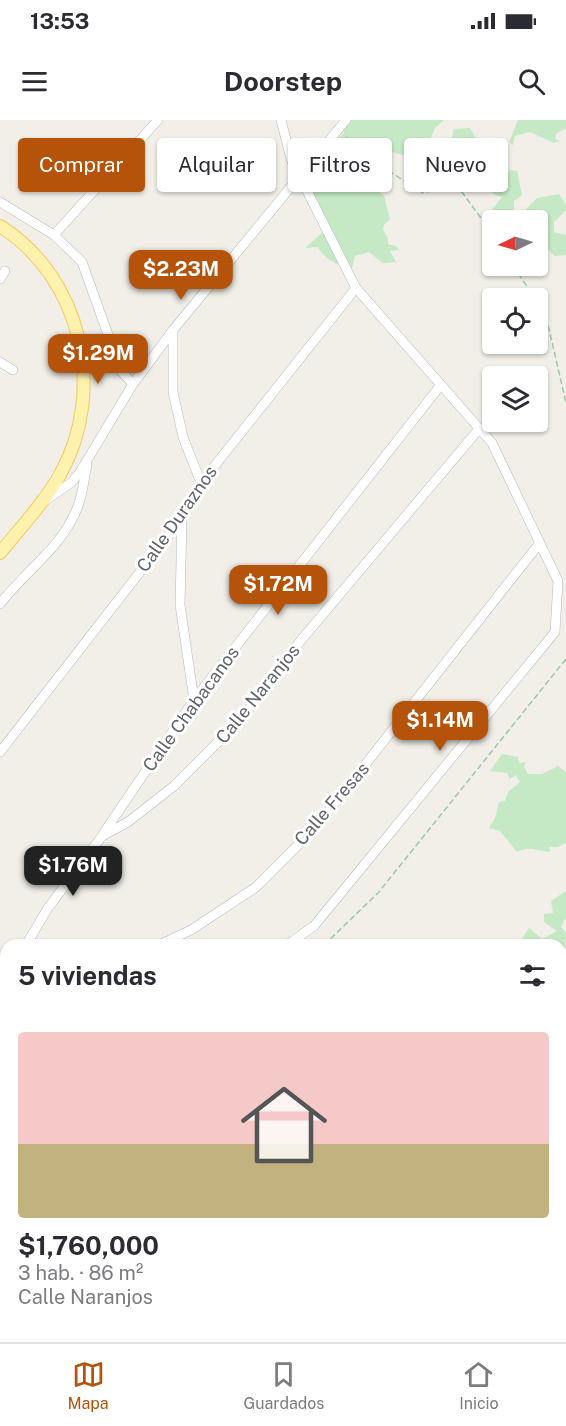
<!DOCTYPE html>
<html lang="es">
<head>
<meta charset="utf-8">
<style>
	:root { --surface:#fff; --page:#f2f2f3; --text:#2b2b33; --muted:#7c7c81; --line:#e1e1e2; --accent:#b45309 }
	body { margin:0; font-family:"Public Sans",sans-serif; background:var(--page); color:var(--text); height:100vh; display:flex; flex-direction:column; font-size:22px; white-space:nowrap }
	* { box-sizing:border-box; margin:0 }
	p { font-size:20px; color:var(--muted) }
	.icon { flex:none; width:33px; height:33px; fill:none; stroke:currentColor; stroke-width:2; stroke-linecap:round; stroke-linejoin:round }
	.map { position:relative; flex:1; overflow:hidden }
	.drawer { position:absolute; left:0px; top:819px; width:567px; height:404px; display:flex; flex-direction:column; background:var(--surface); border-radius:18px 18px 0 0; box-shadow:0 2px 4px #0004 }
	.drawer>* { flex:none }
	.guide { position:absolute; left:18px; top:18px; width:531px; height:54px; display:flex; gap:12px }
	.needle { width:39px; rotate:265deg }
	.controls { position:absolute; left:482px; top:90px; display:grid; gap:12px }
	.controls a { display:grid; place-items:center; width:66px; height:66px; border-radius:6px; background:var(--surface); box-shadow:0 2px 4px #0004; font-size:30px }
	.price { position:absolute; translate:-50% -51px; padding:0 14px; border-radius:12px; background:var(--accent); color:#fff; font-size:20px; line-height:39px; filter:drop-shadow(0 2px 3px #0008) }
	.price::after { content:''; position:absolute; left:50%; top:36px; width:18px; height:14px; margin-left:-9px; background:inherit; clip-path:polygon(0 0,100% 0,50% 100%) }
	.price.active { background:#222; color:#fff }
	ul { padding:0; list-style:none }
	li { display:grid; align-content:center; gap:12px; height:318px; padding:0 18px }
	li span { display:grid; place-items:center; height:186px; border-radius:6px; color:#555 }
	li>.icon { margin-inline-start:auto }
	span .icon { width:108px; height:108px; fill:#fffc; stroke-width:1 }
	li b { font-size:26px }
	h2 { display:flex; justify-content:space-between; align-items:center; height:72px; padding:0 18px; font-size:26px }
	.pill { padding:0 21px; border-radius:6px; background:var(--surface); box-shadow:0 2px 4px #0004; font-size:21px; line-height:54px }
	.pill.active { background:var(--accent); color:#fff }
	.status { display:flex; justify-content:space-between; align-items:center; height:42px; padding:0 30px; background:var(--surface); direction:ltr }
	.status svg { height:16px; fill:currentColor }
	header { display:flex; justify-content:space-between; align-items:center; height:78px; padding:0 18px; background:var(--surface); font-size:27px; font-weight:700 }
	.tab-bar { display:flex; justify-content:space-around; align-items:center; height:84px; border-top:2px solid var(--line); background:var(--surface); font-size:16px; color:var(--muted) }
	.tab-bar a { display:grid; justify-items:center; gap:3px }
	.tab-bar .active { color:var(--accent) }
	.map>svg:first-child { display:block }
	.green { fill:#c5e8c5 }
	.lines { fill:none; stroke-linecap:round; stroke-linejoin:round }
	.minor-casing { stroke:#b5b8bc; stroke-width:10 }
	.major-casing { stroke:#f2c960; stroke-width:14 }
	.path { stroke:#9cc7a9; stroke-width:1.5; stroke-dasharray:6 3; stroke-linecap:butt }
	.minor { stroke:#fff; stroke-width:9 }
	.major { stroke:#fff2af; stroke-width:12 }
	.labels { text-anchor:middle; stroke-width:6; stroke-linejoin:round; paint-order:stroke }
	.street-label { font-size:18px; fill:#5f6368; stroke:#fff }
</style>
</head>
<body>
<div class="status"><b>13:53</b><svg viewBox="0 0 49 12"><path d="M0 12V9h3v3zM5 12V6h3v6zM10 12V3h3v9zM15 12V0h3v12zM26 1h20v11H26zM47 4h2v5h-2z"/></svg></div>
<header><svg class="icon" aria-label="menu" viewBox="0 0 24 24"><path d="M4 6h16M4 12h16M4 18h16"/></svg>Doorstep<svg class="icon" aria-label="search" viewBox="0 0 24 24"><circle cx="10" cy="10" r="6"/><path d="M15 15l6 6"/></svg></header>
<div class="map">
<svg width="566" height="1222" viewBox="0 0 566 1222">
	<rect width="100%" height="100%" fill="#f1efe8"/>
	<g class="green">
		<path d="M 341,0 L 444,0 L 435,8 L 430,20 L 436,25 L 451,21 L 454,9 L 470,8 L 481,27 L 477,36 L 477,52 L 481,46 L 499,54 L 502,50 L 507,54 L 510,50 L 517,51 L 522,75 L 514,81 L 514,93 L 522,93 L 537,78 L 559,74 L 566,85 L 566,90 L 554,102 L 554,112 L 566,115 L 566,135 L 554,136 L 537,117 L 537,100 L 502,99 L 492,102 L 487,96 L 502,77 L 495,75 L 489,69 L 481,71 L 476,66 L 477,60 L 468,57 L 465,52 L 463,61 L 457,61 C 449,52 441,49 433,41 L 409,41 L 407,36 L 380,29 L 375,41 L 365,38 L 360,48 L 364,51 L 367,61 L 384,76 L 390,99 L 384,105 L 383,110 L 388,118 L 388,124 L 396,126 L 399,130 L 390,131 L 396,142 L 383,143 L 369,132 L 355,136 L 352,148 C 339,147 323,138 318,127 L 305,128 L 323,112 L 304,61 L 319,62 L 331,58 L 338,29 L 336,20 L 344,13 Z"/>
		<polygon points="518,0 566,0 566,8 556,14 555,19 560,21 554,23 530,12 515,16 513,25 509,22"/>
		<path d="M 502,634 L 517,637 L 520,643 L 526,642 L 524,647 L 528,654 L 542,654 L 558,646 L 566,652 L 566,725 L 565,723 L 558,727 L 549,727 L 550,732 C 537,731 530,725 517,732 L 500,711 L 489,708 L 495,698 L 499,682 L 505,681 L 508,672 L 520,662 L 516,655 L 510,659 L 507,653 L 490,651 Z"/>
		<polygon points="566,771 566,797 561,807 566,813 565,835 561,835 561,825 531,825 529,823 511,825 511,819 522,819 529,808 542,819 557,811 544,802 544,794 553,793 551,781"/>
		<polygon points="561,932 566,934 566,1222 277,1222 273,1217 561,1216"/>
		<polygon points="6,961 6,1142 0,1140 0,965"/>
	</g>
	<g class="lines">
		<g class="minor-casing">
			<g id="minor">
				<polyline points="281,0 291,39 356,168 492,323 558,461 555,512 314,806 287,825"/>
				<polyline points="0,82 54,115 82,142 121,251 133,264"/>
				<polyline points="54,115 158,0"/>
				<polyline points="0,159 5,151"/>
				<polyline points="173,211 173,272 183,317 201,363"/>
				<polyline points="0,242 13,250"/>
				<polyline points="46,380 72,362 80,352 133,264 173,210 346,0"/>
				<polyline points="182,398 180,485 194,580"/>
				<path d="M 0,484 C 26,450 63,427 78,386 C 83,373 84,358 87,345"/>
				<polyline points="0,632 182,398 201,363 356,168"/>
				<polyline points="103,714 194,580 440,266"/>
				<polyline points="26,825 48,788 102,716 128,702 174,666 242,598 302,519 479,309"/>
				<polyline points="159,825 191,810 256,767 316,707 539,424"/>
				<polyline points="0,869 6,858"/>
				<polyline points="0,884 6,882"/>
				<polyline points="0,951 6,947"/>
			</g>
		</g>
		<g class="major-casing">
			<path id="major" d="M 0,106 C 81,157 107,269 61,353 C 45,382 21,407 0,433"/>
		</g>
		<g class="path">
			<polyline points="346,17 378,44 423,73 430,71 445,59 453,60 492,113"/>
			<polyline points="513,146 535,178"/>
			<polyline points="537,181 549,209 566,283"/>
			<polyline points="324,825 378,773 566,539"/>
			<polyline points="0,980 6,975"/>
		</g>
		<use href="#minor" class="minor"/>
		<use href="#major" class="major"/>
	</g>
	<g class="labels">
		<g class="street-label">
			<text transform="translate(177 399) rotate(-55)" y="6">Calle Duraznos</text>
			<text transform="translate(258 574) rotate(-51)" y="6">Calle Naranjos</text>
			<text transform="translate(191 589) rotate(-54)" y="6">Calle Chabacanos</text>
			<text transform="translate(332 684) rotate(-49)" y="6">Calle Fresas</text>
		</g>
	</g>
</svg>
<div class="controls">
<a><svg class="needle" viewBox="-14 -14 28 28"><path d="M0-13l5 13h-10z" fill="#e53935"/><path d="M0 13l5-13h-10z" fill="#7c7c81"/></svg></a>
<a><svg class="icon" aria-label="locate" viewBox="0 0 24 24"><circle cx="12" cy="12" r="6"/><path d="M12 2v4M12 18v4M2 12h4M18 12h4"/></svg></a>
<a><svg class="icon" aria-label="layers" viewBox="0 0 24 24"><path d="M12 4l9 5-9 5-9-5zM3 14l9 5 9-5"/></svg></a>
</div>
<b class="price" style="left:181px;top:181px">$2.23M</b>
<b class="price" style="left:98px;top:265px">$1.29M</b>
<b class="price" style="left:278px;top:496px">$1.72M</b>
<b class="price" style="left:440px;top:632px">$1.14M</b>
<b class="price active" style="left:73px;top:777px">$1.76M</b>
<div class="guide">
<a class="pill active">Comprar</a>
<a class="pill">Alquilar</a>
<a class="pill">Filtros</a>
<a class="pill">Nuevo</a>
</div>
<section class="drawer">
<h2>5 viviendas<svg class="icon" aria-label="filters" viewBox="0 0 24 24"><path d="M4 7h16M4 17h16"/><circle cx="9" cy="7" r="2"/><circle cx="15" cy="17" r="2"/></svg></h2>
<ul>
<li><span style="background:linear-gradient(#f6c9c9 60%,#c2b280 0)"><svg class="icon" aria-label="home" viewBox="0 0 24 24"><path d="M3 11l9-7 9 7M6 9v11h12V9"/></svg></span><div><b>$1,760,000</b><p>3 hab. · 86 m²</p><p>Calle Naranjos</p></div></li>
</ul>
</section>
</div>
<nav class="tab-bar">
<a class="active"><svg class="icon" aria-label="map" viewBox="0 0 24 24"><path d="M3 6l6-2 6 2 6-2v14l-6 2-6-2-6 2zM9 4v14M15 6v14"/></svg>Mapa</a>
<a><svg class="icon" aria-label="saved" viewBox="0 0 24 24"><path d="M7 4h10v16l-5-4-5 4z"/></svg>Guardados</a>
<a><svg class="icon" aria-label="home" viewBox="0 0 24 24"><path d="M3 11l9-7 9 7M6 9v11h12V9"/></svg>Inicio</a>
</nav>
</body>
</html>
